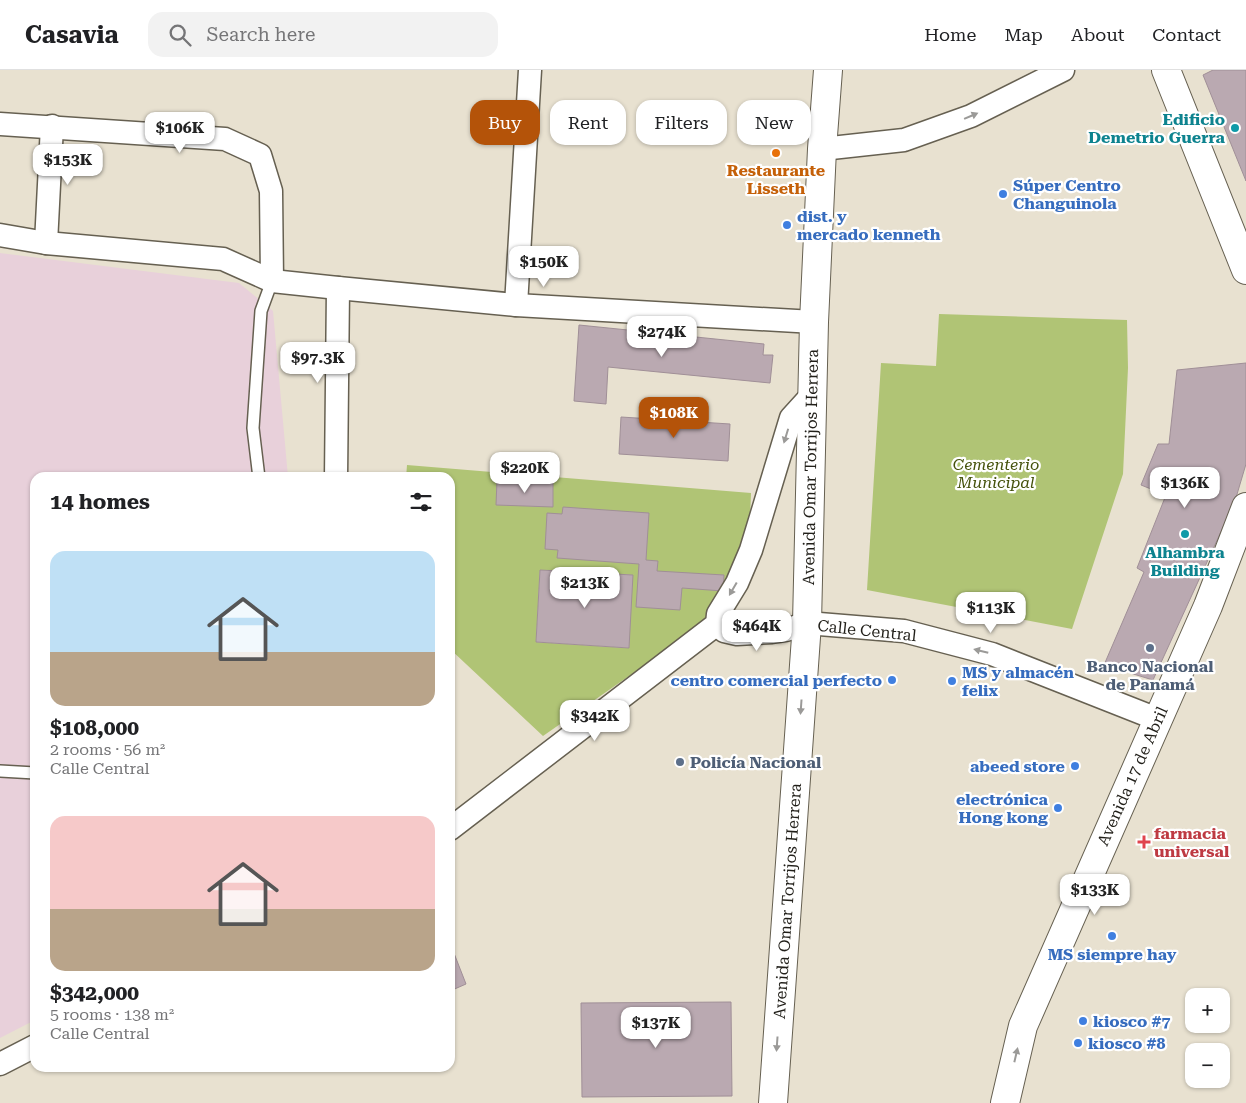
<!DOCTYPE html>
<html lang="en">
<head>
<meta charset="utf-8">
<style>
	:root { --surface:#fff; --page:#f2f2f2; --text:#202124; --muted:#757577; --line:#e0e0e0; --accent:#b45309 }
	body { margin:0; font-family:"Roboto Serif",serif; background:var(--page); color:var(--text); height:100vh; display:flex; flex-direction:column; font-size:19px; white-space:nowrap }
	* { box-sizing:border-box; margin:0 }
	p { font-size:16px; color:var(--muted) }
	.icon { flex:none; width:28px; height:28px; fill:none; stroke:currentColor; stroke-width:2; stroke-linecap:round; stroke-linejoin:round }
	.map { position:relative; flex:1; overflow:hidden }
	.details { position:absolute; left:30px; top:402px; width:425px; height:600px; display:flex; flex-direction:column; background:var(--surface); border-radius:15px; box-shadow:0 1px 4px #0004 }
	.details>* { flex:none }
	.top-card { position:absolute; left:470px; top:30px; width:475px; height:45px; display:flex; gap:10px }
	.controls { position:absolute; left:1185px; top:918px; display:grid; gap:10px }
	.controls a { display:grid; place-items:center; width:45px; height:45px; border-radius:10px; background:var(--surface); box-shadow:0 1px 4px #0004; font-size:25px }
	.price { position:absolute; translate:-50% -42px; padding:0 11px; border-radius:10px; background:#fff; color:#222; font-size:16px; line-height:32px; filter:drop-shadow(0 1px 2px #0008) }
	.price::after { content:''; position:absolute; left:50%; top:30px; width:15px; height:11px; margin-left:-8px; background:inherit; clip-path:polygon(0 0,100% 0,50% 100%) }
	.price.current { background:var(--accent); color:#fff }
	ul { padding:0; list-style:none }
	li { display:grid; align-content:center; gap:10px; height:265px; padding:0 20px }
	li span { display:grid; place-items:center; height:155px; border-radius:15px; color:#555 }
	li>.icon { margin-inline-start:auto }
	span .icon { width:90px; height:90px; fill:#fffc; stroke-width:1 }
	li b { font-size:21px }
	h2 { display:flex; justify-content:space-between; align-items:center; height:60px; padding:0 20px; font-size:21px }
	.chip { padding:0 18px; border-radius:15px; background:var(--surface); box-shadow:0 1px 4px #0004; font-size:18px; line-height:45px }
	.chip.current { background:var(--accent); color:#fff }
	header { display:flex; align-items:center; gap:30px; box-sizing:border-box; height:70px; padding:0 25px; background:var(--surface); border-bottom:1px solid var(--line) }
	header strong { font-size:24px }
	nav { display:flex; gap:28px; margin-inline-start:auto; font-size:18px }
	.search { width:350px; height:45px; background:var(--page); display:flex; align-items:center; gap:12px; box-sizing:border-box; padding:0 18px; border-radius:15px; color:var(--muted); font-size:19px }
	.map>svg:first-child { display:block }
	.medical { fill:#e8d0da }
	.green { fill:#b0c475; fill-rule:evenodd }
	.building { fill:#baa9b1; stroke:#a08f97 }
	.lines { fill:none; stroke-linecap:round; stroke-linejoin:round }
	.lane-casing { stroke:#666051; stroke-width:14 }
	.street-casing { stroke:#666051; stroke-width:25 }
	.secondary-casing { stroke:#666051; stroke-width:30 }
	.primary-casing { stroke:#666051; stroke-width:30 }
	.lane { stroke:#fff; stroke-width:11 }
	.street { stroke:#fff; stroke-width:22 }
	.secondary { stroke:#fff; stroke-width:28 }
	.primary { stroke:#fff; stroke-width:28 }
	.oneway { fill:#9b9a98 }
	.culture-dot { fill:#0f9aa8; stroke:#fff; stroke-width:2 }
	.food-dot { fill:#e8710a; stroke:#fff; stroke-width:2 }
	.shop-dot { fill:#3f7fe0; stroke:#fff; stroke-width:2 }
	.service-dot { fill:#5c6f8a; stroke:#fff; stroke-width:2 }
	.health-dot { fill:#e0444e; stroke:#fff; stroke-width:2 }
	.labels { text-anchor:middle; stroke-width:4.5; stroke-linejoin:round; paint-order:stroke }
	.culture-label { font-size:16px; font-weight:bold; fill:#0d838f; stroke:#fff; text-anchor:end }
	.food-label { font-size:16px; font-weight:bold; fill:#c56008; stroke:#fff }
	.shop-label { font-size:16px; font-weight:bold; fill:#366cbe; stroke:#fff; text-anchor:start }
	.park-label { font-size:16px; font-style:italic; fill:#45520c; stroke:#fff }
	.street-label { font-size:16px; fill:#211f19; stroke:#fff }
	.service-label { font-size:16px; font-weight:bold; fill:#4e5e75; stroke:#fff }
	.health-label { font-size:16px; font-weight:bold; fill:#be3a42; stroke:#fff; text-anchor:start }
</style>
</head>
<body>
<header>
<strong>Casavia</strong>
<div class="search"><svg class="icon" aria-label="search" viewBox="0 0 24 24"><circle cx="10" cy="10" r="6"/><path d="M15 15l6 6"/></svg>Search here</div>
<nav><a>Home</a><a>Map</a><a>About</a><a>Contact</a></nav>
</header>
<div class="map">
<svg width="1246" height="1033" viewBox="0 0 1246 1033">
	<rect width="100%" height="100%" fill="#e8e1d0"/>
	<polygon class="medical" points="0,183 239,213 273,241 288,407 35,408 35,950 0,968"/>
	<g class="green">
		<polygon points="939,244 1127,250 1128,298 1123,404 1072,559 867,520 881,293 936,296"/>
		<path d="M 407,395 L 751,423 L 750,450 L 743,487 L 709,547 L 662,583 L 543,666 L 450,579 L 450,408 L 406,408 ZM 540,500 L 632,505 L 628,578 L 536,572 Z"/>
	</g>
	<g class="building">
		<polygon points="1213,0 1246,0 1246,111 1203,5"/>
		<polygon points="579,255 764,274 763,285 773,285 770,313 608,297 606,334 574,331"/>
		<polygon points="1246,293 1246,394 1235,431 1153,610 1104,595 1144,502 1137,498 1166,425 1141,415 1158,374 1169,374 1177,300"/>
		<polygon points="621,347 730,354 728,391 619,384"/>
		<polygon points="497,410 553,412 553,437 496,435"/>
		<polygon points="563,437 649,443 646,490 658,491 657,501 724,505 723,521 682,518 680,540 636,537 639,494 557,488 558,480 545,479 547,443 562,444"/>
		<polygon points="540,500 633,505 629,578 536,572"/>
		<polygon points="450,873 466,914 450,921"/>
		<polygon points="731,932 732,1026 582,1027 581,933"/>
	</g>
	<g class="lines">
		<g class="lane-casing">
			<g id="lane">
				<polyline points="259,408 253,358 261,241 272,211"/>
				<polyline points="0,701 35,703"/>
			</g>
		</g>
		<g class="street-casing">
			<g id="street">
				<polyline points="0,54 225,69 260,85 271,121 272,211"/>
				<polyline points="822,79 904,70 971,46 1063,0"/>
				<polyline points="0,165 46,173 223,189 272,211 338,218 516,235 814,252"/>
				<polyline points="46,173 52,56"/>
				<polyline points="516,235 530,0"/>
				<polyline points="336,408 338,218"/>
				<polyline points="717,554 724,561 737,564 772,562 786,560 807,553 904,561 992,584 1157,649"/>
				<polyline points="450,759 717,554 718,544 737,513 751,480 791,348 811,326"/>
				<polyline points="0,994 35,976"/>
			</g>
		</g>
		<g class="secondary-casing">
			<g id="secondary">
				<polyline points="1166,0 1246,200"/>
				<polyline points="1005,1033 1023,956 1208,536 1246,437"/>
			</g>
		</g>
		<g class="primary-casing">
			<polyline id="primary" points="773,1033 807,553 814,252 822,79 828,0"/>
		</g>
		<use href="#lane" class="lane"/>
		<use href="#street" class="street"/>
		<use href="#secondary" class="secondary"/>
		<use href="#primary" class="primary"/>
	</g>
	<defs><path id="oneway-solid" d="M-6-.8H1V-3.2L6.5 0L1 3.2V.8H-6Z" transform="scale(1.25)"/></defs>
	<g class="oneway">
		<use href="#oneway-solid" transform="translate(971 46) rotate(-23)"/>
		<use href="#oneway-solid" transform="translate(786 366) rotate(107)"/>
		<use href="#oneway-solid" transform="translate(733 519) rotate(120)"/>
		<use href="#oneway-solid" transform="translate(981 581) rotate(-166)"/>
		<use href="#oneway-solid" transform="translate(801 637) rotate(94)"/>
		<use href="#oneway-solid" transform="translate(777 974) rotate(94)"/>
		<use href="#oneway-solid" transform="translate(1016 985) rotate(-77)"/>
	</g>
	<g class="culture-dot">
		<circle cx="1235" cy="58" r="5"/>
		<circle cx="1185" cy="464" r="5"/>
	</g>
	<circle class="food-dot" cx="776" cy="83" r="5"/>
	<g class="shop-dot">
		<circle cx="1003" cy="124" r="5"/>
		<circle cx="787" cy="155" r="5"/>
		<circle cx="892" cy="610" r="5"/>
		<circle cx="952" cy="611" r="5"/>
		<circle cx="1075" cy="696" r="5"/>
		<circle cx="1058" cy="738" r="5"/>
		<circle cx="1112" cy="866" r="5"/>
		<circle cx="1083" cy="951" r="5"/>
		<circle cx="1078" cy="973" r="5"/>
	</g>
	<g class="service-dot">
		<circle cx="1150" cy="578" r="5"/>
		<circle cx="680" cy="692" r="5"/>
	</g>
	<path class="health-dot" d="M1141.5 764.5h5v5h5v5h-5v5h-5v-5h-5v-5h5z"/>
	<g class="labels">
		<g class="culture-label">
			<text x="1225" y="55">Edificio<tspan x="1225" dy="18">Demetrio Guerra</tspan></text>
			<text x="1185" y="488" text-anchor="middle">Alhambra<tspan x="1185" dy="18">Building</tspan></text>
		</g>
		<g class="food-label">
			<text x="776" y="106">Restaurante<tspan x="776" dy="18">Lisseth</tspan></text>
		</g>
		<g class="shop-label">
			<text x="1013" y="121">Súper Centro<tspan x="1013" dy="18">Changuinola</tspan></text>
			<text x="797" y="152">dist. y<tspan x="797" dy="18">mercado kenneth</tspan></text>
			<text x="962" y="608">MS y almacén<tspan x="962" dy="18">felix</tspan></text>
			<text x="882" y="616" text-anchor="end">centro comercial perfecto</text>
			<text x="1065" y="702" text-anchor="end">abeed store</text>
			<text x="1048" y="735" text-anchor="end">electrónica<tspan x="1048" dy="18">Hong kong</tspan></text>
			<text x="1112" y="890" text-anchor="middle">MS siempre hay</text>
			<text x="1093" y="957">kiosco #7</text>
			<text x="1088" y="979">kiosco #8</text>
		</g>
		<g class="park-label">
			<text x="996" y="400">Cementerio<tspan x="996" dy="18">Municipal</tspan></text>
		</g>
		<g class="street-label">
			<text transform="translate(810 397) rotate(-89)" y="6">Avenida Omar Torrijos Herrera</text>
			<text transform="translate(867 560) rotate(6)" y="6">Calle Central</text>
			<text transform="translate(1132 706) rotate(-66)" y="6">Avenida 17 de Abril</text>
			<text transform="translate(787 831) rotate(-86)" y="6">Avenida Omar Torrijos Herrera</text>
		</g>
		<g class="service-label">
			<text x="1150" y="602">Banco Nacional<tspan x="1150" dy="18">de Panamá</tspan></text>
			<text x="690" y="698" text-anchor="start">Policía Nacional</text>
		</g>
		<g class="health-label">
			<text x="1154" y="769">farmacia<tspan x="1154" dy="18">universal</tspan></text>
		</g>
	</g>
</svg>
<div class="controls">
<a>+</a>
<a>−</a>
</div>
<b class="price" style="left:180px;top:84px">$106K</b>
<b class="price" style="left:68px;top:116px">$153K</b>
<b class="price" style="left:544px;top:218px">$150K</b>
<b class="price" style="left:662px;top:288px">$274K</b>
<b class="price" style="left:318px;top:314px">$97.3K</b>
<b class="price current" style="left:674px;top:369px">$108K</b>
<b class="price" style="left:525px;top:424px">$220K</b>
<b class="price" style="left:1185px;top:439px">$136K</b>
<b class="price" style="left:585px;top:539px">$213K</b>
<b class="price" style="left:991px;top:564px">$113K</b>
<b class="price" style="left:757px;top:582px">$464K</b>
<b class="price" style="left:595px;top:672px">$342K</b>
<b class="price" style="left:1095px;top:846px">$133K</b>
<b class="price" style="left:656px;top:979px">$137K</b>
<div class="top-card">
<a class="chip current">Buy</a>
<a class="chip">Rent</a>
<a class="chip">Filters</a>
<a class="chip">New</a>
</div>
<section class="details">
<h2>14 homes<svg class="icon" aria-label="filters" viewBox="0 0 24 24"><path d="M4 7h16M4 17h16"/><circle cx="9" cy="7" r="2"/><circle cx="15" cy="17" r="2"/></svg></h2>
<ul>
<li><span style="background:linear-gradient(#bfe0f5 65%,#b9a48a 0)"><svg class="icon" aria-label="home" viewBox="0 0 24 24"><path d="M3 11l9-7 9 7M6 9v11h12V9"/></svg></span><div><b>$108,000</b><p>2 rooms · 56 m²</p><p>Calle Central</p></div></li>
<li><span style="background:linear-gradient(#f6c9c9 60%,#b9a48a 0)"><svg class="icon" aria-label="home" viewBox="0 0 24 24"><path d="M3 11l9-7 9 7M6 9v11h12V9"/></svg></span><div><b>$342,000</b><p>5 rooms · 138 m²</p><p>Calle Central</p></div></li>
</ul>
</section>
</div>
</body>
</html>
